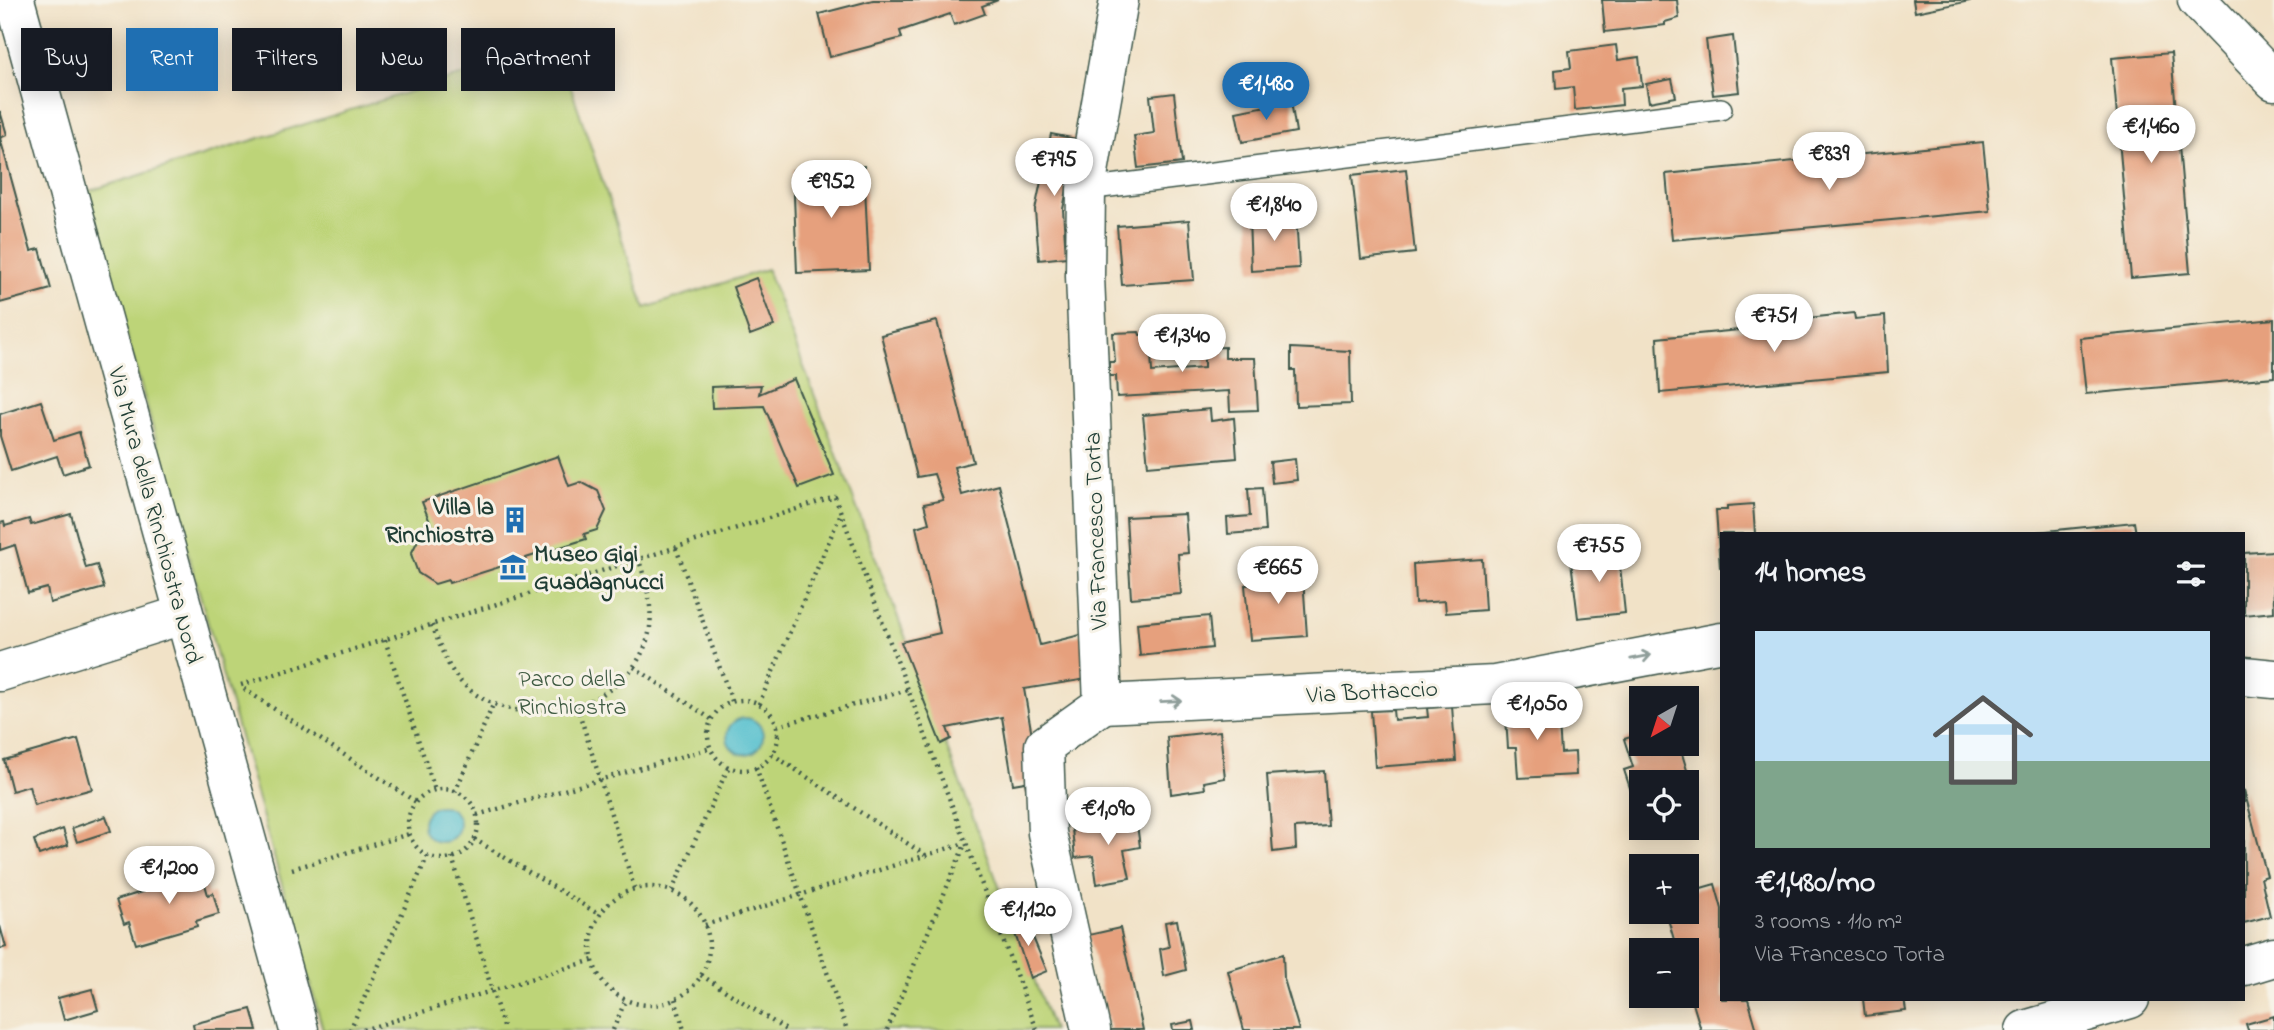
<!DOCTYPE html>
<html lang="en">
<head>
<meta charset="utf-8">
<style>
	:root { --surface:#171b24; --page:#242831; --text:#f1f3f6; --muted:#9ea1a6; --accent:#1f6fb2 }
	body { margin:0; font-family:"Indie Flower",sans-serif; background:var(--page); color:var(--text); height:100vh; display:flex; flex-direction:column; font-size:26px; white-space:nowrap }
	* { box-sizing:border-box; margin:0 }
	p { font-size:23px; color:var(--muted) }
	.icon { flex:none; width:38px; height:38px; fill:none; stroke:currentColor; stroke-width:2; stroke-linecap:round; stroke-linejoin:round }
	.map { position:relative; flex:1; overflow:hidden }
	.panel { position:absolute; left:1720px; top:532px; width:525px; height:469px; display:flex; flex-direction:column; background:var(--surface); border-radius:0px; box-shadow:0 4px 18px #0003 }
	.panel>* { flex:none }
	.banner { position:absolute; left:21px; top:28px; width:665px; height:63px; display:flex; gap:14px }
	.needle { width:46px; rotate:219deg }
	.fabs { position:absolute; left:1629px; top:686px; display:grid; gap:14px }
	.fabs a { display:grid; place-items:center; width:70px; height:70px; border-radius:0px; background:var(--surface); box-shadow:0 4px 18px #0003; font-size:35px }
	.price { position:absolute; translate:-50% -60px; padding:0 16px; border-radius:24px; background:#fff; color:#222; font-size:23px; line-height:46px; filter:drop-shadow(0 2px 4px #0008) }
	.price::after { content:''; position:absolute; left:50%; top:42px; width:21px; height:16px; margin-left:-10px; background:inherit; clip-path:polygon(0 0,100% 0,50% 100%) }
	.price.current { background:var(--accent); color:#fff }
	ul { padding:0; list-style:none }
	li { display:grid; align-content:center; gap:14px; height:371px; padding:0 35px }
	li span { display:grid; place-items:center; height:217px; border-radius:0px; color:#555 }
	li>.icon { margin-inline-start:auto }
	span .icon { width:126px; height:126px; fill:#fffc; stroke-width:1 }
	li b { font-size:30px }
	h2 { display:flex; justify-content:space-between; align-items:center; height:84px; padding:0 35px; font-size:30px }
	.tag { padding:0 24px; border-radius:0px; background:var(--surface); box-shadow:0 4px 18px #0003; font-size:24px; line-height:63px }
	.tag.current { background:var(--accent); color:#fff }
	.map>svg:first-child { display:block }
	.green { fill:#bdd478; stroke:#6e8856; stroke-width:2 }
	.water { fill:#53bfce; stroke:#397e81; stroke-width:2 }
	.building { fill:#e6a07d }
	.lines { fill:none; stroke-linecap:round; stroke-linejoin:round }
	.lane-casing { stroke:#3e564a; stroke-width:24 }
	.street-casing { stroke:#3e564a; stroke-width:41 }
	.path { stroke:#3e564a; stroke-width:4.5; stroke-dasharray:2 5; stroke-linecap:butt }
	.lane { stroke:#fff; stroke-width:21 }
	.street { stroke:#fff; stroke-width:38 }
	.oneway { stroke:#8f9e9a }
	.labels { text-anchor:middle; stroke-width:6; stroke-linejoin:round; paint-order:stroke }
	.poi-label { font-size:24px; font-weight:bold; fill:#1f3d34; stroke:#f7f3e8; text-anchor:end }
	.street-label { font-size:24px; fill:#1f3d34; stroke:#f7f3e8 }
	.park-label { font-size:24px; fill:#3f5b42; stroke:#f7f3e8 }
</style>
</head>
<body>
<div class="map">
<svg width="2274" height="1030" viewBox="0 0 2274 1030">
	<rect width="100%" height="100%" fill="#f7f3e8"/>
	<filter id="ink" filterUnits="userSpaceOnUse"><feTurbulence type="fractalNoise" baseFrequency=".0143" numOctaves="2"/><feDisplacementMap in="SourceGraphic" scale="14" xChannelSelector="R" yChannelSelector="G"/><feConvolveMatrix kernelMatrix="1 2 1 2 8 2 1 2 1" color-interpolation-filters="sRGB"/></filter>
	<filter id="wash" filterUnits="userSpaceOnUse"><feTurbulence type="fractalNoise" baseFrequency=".00686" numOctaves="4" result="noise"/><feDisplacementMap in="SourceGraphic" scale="28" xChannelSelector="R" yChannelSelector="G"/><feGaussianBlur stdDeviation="1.57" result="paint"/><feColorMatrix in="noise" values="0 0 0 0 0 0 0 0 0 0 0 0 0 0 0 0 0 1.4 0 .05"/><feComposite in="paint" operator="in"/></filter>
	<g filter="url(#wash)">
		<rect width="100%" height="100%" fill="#f1e2c7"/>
		<polygon class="green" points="557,46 645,308 767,269 1053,1030 323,1030 86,192"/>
		<g class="water">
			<circle cx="745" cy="736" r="18"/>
			<circle cx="441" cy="824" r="18"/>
		</g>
		<g id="blocks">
			<g class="building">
				<polygon points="873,0 998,0 982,6 985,14 954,25 950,14 900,31 902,38 830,57 819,14"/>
				<polygon points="1602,0 1677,0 1679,18 1665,22 1665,25 1605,32"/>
				<polygon points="1913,0 1970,0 1970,1 1915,12"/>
				<polygon points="1733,36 1739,92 1713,95 1706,40"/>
				<polygon points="1616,45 1618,60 1639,57 1642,86 1621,88 1622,105 1575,110 1573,87 1556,89 1555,70 1571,68 1569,51"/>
				<polygon points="2171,53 2190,273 2131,278 2112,58"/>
				<polygon points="1672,79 1676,97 1649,102 1646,84"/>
				<polygon points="1174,93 1182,163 1138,168 1134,136 1154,133 1150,96"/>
				<polygon points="1291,101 1296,132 1242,142 1236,112"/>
				<polygon points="0,111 7,135 0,138"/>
				<polygon points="1051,134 1077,139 1063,209 1066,257 1039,260 1035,210"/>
				<polygon points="0,138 31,251 40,249 51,289 0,303"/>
				<polygon points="1983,142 1990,211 1672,240 1666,174"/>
				<polygon points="864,166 869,270 797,273 793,170"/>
				<polygon points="1406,169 1415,253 1361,259 1352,175"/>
				<polygon points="1296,213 1299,268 1251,271 1249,218"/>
				<polygon points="1189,220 1194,280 1122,285 1117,226"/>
				<polygon points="756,278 774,326 750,335 733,287"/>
				<polygon points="1854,313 1855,319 1885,316 1888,372 1660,393 1657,338 1800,324 1799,319"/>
				<polygon points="2274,319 2274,377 2086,394 2080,338"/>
				<polygon points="937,321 973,462 954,467 962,495 999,485 1040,645 1092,632 1087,679 1024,689 1042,793 1027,795 1025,782 1013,784 1002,717 947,728 951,739 941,744 901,642 940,633 916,527 929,523 924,504 943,500 934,474 917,477 881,335"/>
				<polygon points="1139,332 1140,335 1150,335 1152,372 1204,368 1204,348 1225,347 1225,358 1255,358 1258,410 1230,411 1229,391 1117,397 1116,376 1109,376 1109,362 1115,362 1113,333"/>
				<polygon points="1291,348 1350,351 1351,404 1296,406 1295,370 1291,370"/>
				<polygon points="794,379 834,475 799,488 764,406 712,408 711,387 761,385 759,394"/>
				<polygon points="41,401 54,440 79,432 89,465 63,474 57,456 11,471 0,436 0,414"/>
				<polygon points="1210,409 1211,421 1234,418 1237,458 1148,466 1143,415"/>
				<polygon points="558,456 569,486 581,482 598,491 606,511 597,530 584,534 586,539 526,558 527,562 513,567 512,563 449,583 448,580 435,584 418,573 411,554 421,534 433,530 422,502"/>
				<polygon points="1295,459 1297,480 1272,483 1270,462"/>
				<polygon points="1262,488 1265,531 1228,534 1227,518 1250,516 1248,489"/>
				<polygon points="1753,504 1755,534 1722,534 1720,568 1716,510 1727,510 1727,506"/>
				<polygon points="71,514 86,568 97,565 104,588 50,603 47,588 28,593 15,545 0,550 0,523 4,522 5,526 29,519 31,525"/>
				<polygon points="1185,514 1188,553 1178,554 1181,594 1131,598 1126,517"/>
				<polygon points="2134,522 2136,534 2037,534 2037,532"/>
				<polygon points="1618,547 1625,613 1578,618 1571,561 1590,558 1589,551"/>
				<polygon points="2273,551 2274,612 2244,615 2244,553"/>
				<polygon points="1482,559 1485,610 1446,613 1445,601 1415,603 1413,564"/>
				<polygon points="1302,564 1307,636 1250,640 1245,585 1279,583 1278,565"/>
				<polygon points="1209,616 1212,648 1140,656 1137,623"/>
				<polygon points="1527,701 1528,709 1558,707 1561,753 1575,752 1576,775 1518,778 1516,748 1508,748 1505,702"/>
				<polygon points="1452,706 1456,761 1375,767 1371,711 1393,710 1394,720 1428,717 1427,708"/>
				<polygon points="1220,731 1225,778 1204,782 1205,789 1171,794 1167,737"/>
				<polygon points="1642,734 1642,744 1679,744 1697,803 1687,806 1687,782 1642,782 1642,791 1632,794 1624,770 1633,767 1624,739"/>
				<polygon points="78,739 92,789 34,805 29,786 12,791 4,760"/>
				<polygon points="1324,771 1328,826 1295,828 1296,849 1273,852 1267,775"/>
				<polygon points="2244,790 2267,876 2261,878 2270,916 2244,923"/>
				<polygon points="106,816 111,831 77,842 72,828"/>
				<polygon points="1136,817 1140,847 1124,850 1130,878 1097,884 1093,856 1075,858 1072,829"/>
				<polygon points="63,829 68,845 39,855 34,840"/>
				<polygon points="199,863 208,895 213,893 219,914 196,921 197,926 136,944 129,922 124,924 116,900 174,882 171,871"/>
				<polygon points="1715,884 1722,909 1722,999 1748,999 1757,1030 1701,1030 1687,983 1687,950 1677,950 1666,912 1687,912 1687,892"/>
				<polygon points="1024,916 1047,971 1030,978 1011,922"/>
				<polygon points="1177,920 1186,970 1164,976 1160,949 1169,947 1165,922"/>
				<polygon points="0,926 6,947 0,949"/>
				<polygon points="1120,928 1143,1030 1110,1030 1089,935"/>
				<polygon points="1283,954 1284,979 1299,1030 1244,1030 1228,971"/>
				<polygon points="92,989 98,1010 64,1020 58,998"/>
				<polygon points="1863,999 1904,999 1906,1011 1865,1016"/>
				<polygon points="251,1009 257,1030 194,1030 193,1024"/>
				<polygon points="2274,1016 2274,1030 2248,1030 2246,1024"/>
				<polygon points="1193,1021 1195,1030 1173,1030 1172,1025"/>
			</g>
		</g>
	</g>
	<g filter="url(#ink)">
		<use href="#blocks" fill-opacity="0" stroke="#3e564a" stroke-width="2"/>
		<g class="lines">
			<g class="lane-casing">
				<polyline id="lane" points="1086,189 1721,109"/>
			</g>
			<g class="street-casing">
				<g id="street">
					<polyline points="15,0 299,1030"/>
					<polyline points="2197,0 2274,81"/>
					<polyline points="0,672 182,615"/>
					<polyline points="2244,676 2274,679"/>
					<polyline points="1103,704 1085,276 1086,189 1119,0"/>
					<polyline points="1103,704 1495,685 1722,642"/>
					<polyline points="2244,966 2274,957"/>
					<polyline points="1091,1030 1047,833 1044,746 1103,704"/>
					<polyline points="2025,1030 2130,999"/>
				</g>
			</g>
			<g class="path">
				<polyline points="676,548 732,701"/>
				<path d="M 432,625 C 440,645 446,666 461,682 C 515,738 631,712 649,633 C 654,609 646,583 639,560"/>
				<polyline points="385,640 435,790"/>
				<polyline points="634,667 711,719"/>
				<polyline points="241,685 835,497 1037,1030"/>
				<polyline points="244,689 416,802"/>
				<circle cx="743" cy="735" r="35"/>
				<polyline points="759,704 841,513"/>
				<polyline points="577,706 635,890"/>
				<polyline points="777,726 908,690"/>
				<polyline points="772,754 925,855"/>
				<polyline points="756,767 847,1030"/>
				<circle cx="443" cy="824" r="35"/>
				<polyline points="455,792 493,705"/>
				<polyline points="477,815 711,748"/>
				<polyline points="474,839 600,915"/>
				<polyline points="452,857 504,1030"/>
				<polyline points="292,869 409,834"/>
				<circle cx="650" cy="946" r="59"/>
				<polyline points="672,891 729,766"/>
				<polyline points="705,925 965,843"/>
				<polyline points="701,975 786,1030"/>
				<polyline points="675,999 684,1030"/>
				<polyline points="350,1030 428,855"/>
				<polyline points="363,1030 593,960"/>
				<polyline points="613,1030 626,999"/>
				<polyline points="887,1030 965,844"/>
			</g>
			<use href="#lane" class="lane"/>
			<use href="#street" class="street"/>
		</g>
		<defs><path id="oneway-shaft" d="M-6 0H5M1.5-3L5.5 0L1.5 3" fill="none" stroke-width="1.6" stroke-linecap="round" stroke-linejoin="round" transform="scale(1.75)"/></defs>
		<g class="oneway">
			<use href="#oneway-shaft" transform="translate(1641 657) rotate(-11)"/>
			<use href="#oneway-shaft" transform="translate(1171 701) rotate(-3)"/>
		</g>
	</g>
	<defs>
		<g id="building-bare" transform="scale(2.1)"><path d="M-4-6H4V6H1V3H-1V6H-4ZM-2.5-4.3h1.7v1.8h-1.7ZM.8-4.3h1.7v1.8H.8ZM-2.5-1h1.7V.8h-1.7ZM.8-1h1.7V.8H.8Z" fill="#1f6fb2" stroke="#f7f3e8" stroke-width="2.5" paint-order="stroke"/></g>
		<g id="museum-bare" transform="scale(2.1)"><path d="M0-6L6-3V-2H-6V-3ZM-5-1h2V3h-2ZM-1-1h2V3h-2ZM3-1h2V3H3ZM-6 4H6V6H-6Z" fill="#1f6fb2" stroke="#f7f3e8" stroke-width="2.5" paint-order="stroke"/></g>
	</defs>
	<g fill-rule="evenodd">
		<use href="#building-bare" x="515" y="520"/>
		<use href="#museum-bare" x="513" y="567"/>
	</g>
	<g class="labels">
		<g class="poi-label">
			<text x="494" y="514">Villa la<tspan x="494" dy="28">Rinchiostra</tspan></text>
			<text x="534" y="561" text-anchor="start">Museo Gigi<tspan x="534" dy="28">Guadagnucci</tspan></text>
		</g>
		<g class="street-label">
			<text transform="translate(156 515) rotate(75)" y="8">Via Mura della Rinchiostra Nord</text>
			<text transform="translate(1095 531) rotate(-92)" y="8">Via Francesco Torta</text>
			<text transform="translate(1372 691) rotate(-3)" y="8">Via Bottaccio</text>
		</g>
		<g class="park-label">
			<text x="572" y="686">Parco della<tspan x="572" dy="28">Rinchiostra</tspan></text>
		</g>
	</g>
</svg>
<div class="fabs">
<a><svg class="needle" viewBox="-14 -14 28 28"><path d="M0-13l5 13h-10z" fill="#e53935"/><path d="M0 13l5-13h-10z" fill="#9ea1a6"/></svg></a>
<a><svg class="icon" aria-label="locate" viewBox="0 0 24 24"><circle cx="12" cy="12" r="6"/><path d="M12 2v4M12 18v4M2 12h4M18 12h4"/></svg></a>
<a>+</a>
<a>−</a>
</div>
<b class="price current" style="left:1266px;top:122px">€1,480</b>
<b class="price" style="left:2151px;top:165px">€1,460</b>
<b class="price" style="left:1829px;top:192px">€839</b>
<b class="price" style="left:1054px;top:198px">€795</b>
<b class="price" style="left:831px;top:220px">€952</b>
<b class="price" style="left:1274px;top:243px">€1,840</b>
<b class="price" style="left:1774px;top:354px">€751</b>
<b class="price" style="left:1182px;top:374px">€1,340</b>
<b class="price" style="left:1599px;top:584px">€755</b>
<b class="price" style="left:1278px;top:606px">€665</b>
<b class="price" style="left:1537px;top:742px">€1,050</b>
<b class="price" style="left:1108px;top:847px">€1,090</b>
<b class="price" style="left:169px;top:906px">€1,200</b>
<b class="price" style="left:1028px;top:948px">€1,120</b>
<div class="banner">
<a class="tag">Buy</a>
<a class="tag current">Rent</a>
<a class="tag">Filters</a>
<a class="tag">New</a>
<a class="tag">Apartment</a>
</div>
<section class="panel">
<h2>14 homes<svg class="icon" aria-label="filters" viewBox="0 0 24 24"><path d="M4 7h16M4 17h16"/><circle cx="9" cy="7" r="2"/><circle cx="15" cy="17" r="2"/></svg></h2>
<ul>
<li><span style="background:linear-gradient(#bfe0f5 60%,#7fa58c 0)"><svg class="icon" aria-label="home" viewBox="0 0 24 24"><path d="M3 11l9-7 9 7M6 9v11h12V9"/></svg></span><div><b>€1,480/mo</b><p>3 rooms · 110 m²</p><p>Via Francesco Torta</p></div></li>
</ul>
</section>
</div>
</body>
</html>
